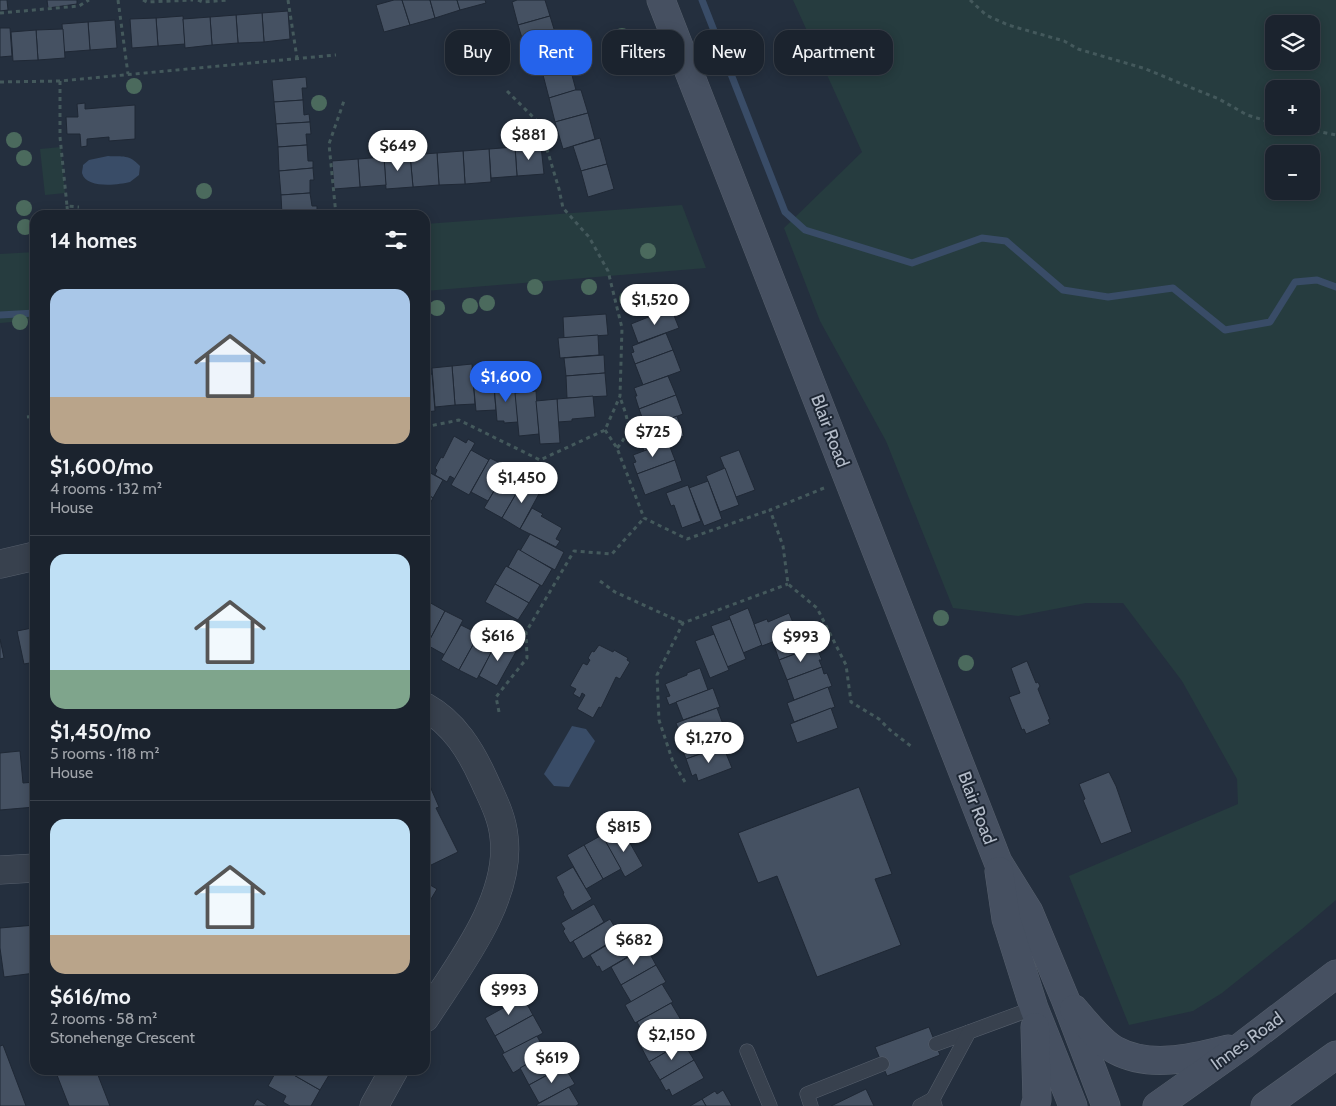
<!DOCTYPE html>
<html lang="en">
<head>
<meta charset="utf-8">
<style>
	:root { --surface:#1b232e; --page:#242b36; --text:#f1f3f6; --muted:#a0a4aa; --line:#39404a; --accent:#2563eb }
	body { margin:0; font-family:Cabin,sans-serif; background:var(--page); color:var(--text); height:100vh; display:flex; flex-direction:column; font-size:19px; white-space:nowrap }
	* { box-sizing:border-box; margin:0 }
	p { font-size:16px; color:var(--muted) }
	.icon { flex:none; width:28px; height:28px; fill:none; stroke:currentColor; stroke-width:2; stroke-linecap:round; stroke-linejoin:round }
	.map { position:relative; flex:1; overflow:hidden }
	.side { position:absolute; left:30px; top:210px; width:400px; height:865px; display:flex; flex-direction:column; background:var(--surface); border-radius:15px; box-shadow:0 2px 12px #0003,0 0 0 1px var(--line) }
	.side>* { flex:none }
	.hud { position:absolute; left:445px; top:30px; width:475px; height:45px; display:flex; gap:10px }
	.tools { position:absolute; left:1265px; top:15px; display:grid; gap:10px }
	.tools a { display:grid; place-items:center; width:55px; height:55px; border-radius:10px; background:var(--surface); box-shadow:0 2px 12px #0003,0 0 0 1px var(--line); font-size:25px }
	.price { position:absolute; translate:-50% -42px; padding:0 11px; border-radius:18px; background:#fff; color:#222; font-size:16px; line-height:32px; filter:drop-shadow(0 1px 2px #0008) }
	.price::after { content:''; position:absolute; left:50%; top:30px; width:15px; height:11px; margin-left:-8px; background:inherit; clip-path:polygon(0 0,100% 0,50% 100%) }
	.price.current { background:var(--accent); color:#fff }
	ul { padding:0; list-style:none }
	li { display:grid; align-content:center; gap:10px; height:265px; padding:0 20px }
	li+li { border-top:1px solid var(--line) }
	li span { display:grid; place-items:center; height:155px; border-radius:15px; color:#555 }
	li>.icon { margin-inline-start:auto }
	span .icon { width:90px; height:90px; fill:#fffc; stroke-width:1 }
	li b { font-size:21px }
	h2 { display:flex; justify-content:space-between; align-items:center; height:60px; padding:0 20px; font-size:21px }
	.pill { padding:0 18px; border-radius:15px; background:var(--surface); box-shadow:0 2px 12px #0003,0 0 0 1px var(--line); font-size:18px; line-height:45px }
	.pill.current { background:var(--accent); color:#fff }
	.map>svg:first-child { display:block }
	.green { fill:#263c3f; fill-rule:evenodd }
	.water { fill:#394c67 }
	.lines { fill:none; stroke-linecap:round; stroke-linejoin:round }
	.stream { stroke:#394c67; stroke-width:7 }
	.building { fill:#455162; stroke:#1f2835 }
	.service-casing { stroke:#565f6c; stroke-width:15 }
	.minor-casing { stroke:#565f6c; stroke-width:29 }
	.secondary-casing { stroke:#565f6c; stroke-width:29 }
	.path { stroke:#44595c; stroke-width:3; stroke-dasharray:4 4; stroke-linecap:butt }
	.service { stroke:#38414e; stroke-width:14 }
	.minor { stroke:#38414e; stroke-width:28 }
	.secondary { stroke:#465061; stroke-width:28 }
	.tree { fill:#4b6a5d }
	.labels { text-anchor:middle; stroke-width:4; stroke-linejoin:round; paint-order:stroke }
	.street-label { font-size:18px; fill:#b4bcc9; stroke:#1d2633 }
</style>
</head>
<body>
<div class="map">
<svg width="1336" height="1106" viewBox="0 0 1336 1106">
	<rect width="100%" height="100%" fill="#242f3e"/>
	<g class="green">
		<path d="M 793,0 L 1336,0 L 1336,900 L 1302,929 L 1222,993 L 1193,1011 L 1129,1025 L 1069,876 L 1238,804 L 1237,779 L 1182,681 L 1123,603 L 1086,603 L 1018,616 L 953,608 L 886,441 L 820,321 L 784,228 L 862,152 ZM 1274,24 L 1311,24 L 1311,61 L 1274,61 ZM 1274,89 L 1311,89 L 1311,126 L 1274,126 ZM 1274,154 L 1311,154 L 1311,191 L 1274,191 Z"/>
		<polygon points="61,147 65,193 45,195 40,149"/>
		<polygon points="682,205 706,268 425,291 425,224"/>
		<polygon points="35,252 35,320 0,323 0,254"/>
	</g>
	<g class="water">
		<path d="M 108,156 C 123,157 129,154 140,166 L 139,175 C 136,177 133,180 130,182 C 118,185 86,189 82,173 C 82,170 83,168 83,165 L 89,160 Z"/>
		<polygon points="572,726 586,729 595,741 569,787 554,786 544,774"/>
	</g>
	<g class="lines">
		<g class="stream">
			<polyline points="702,0 785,212 805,230 912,263 982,238 1006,241 1063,290 1108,297 1173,288 1225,330 1270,322 1295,282 1317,280 1336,287"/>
			<polyline points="0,315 35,313"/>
		</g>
	</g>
	<g class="building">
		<polygon points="0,0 7,0 8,10 0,11"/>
		<polygon points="47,0 77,0 77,4 48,8"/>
		<polygon points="394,0 402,0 410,25 384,32 376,5"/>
		<polygon points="402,0 430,0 435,18 410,25"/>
		<polygon points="430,0 457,0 460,10 435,18"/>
		<polygon points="457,0 485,0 486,3 460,10"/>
		<polygon points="517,0 545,0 550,16 518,25 512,2"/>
		<polygon points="288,11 290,39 264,42 262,13"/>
		<polygon points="262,13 264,42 238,43 236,15"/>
		<polygon points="236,15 238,43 212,45 210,17"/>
		<polygon points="183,16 185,44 158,46 156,18"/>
		<polygon points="550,16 558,42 526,51 518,25"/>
		<polygon points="210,17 212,45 185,48 183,19"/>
		<polygon points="156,18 158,46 132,48 130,19"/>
		<polygon points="115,20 117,48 90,50 88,22"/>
		<polygon points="88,22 90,50 64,52 62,24"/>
		<polygon points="0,28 10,28 12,56 0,57"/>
		<polygon points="63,29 65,58 38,60 36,30"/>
		<polygon points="36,30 38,60 13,61 11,32"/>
		<polygon points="563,40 569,64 542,71 535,48"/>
		<polygon points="569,64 576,90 549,98 542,71"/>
		<polygon points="306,77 307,88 302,88 303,100 274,102 272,80"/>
		<polygon points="575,90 581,90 588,113 555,122 549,98"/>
		<polygon points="303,100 304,115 309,114 310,122 276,124 274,102"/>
		<polygon points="85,103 85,109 135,105 135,139 109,141 109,137 87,139 87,146 81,147 80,134 67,134 66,117 78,117 77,104"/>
		<polygon points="588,113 595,139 563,149 555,122"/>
		<polygon points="310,122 311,134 306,134 307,145 278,147 276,124"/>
		<polygon points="600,138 607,164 581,171 573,146"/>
		<polygon points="307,145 308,161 313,161 313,168 279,171 278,147"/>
		<polygon points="541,146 544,174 517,176 515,147"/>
		<polygon points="515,147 517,176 491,178 489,149"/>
		<polygon points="489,149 491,182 465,184 463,151"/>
		<polygon points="463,151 465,184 439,185 437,153"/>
		<polygon points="437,153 439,185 413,187 410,155"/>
		<polygon points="410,155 413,187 386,189 384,157"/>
		<polygon points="384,157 386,185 360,187 358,159"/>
		<polygon points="358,159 360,187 334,189 332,161"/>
		<polygon points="607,164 614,189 588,197 581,171"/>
		<polygon points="313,168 314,180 310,180 310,193 281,195 279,171"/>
		<polygon points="310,193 312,206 317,206 317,215 282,215 281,195"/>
		<polygon points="671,308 679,328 638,343 631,324"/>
		<polygon points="606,314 608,335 564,338 563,317"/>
		<polygon points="666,333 673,350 635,364 631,353 634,352 632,346"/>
		<polygon points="598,335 599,355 560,358 558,338"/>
		<polygon points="673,350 681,371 643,385 635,364"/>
		<polygon points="604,355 605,373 566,376 564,358"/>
		<polygon points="472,364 475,404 455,405 452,366"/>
		<polygon points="452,366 455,405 435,407 432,368"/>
		<polygon points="492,366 496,410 476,411 472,368"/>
		<polygon points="425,368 426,375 432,374 435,411 425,412"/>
		<polygon points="605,373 607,396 567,398 566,376"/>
		<polygon points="668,376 676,395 639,409 635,396 637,396 634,388"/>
		<polygon points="515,383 518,422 504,423 504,421 497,421 494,385"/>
		<polygon points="536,391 539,434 519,436 515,393"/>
		<polygon points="676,395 683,414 646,428 639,409"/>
		<polygon points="593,396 595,417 572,419 572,421 558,422 557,399"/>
		<polygon points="557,399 560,443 540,444 536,401"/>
		<polygon points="677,416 684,436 644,451 637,431"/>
		<polygon points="454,436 466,443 468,439 475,443 455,479 450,476 447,482 435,475 437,470 435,468 441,457 443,458"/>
		<polygon points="668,442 675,460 637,474 633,463 636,462 633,455"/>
		<polygon points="471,450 489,460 469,495 451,485"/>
		<polygon points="739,450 755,490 736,497 720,457"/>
		<polygon points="490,458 508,467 488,501 471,492"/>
		<polygon points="675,460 682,481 645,495 637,474"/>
		<polygon points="725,468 739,505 720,512 706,476"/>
		<polygon points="425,470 443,480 433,498 425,493"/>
		<polygon points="506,471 524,480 502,518 484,508"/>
		<polygon points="524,480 541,490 520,529 502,518"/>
		<polygon points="708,481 722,519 704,526 689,488"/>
		<polygon points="688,485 701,521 682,528 674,505 671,506 666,493"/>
		<polygon points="425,493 433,498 425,513"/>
		<polygon points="532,508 543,514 541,516 562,528 556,539 560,541 556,547 520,529"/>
		<polygon points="530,534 564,552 555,570 520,551"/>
		<polygon points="518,549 552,569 542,586 508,567"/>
		<polygon points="506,566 540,585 529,603 495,584"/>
		<polygon points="495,584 529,603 518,620 485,602"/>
		<polygon points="427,601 445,611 427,645 425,644 425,605"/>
		<polygon points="748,608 762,645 743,653 729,616"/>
		<polygon points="445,611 463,620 445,655 427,645"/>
		<polygon points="789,613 794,625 798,624 801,631 762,646 754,624 767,619 768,622"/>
		<polygon points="35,615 35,662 24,664 17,631 32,628 30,616"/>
		<polygon points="730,619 746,659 727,667 711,626"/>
		<polygon points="461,625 479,634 459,670 441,660"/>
		<polygon points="809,628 816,646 779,660 773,642"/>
		<polygon points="479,634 496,644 477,679 459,670"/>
		<polygon points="714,634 729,670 710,678 695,641"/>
		<polygon points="499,637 518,648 497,686 479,676"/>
		<polygon points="0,639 4,658 0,659"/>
		<polygon points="599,645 613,652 614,650 628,658 627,660 630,662 620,679 616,677 601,708 599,707 593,718 577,709 585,695 582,693 580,698 573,694 576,689 570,686 583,663 587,665 590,660 588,658 592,651 594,652"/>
		<polygon points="816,646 822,660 819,660 822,667 787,680 779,660"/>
		<polygon points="1027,661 1036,683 1038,682 1040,686 1038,689 1050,719 1048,720 1050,724 1026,734 1024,729 1022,730 1009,697 1020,693 1011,668"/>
		<polygon points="822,667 824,674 827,673 832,686 794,700 787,680"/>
		<polygon points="700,668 708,690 669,705 666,697 670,696 665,684 687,675 687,673"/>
		<polygon points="828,687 835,707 794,722 787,703"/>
		<polygon points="713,688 720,707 683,720 676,702"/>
		<polygon points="717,708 724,727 683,742 676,723"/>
		<polygon points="831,708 838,728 797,743 790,724"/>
		<polygon points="717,730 723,746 686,759 680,743"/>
		<polygon points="723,746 732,768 698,781 696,774 692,776 686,759"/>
		<polygon points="20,751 23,783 35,782 35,807 0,810 0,753"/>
		<polygon points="1109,772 1116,786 1132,832 1101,844 1083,800 1085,799 1079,784"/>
		<polygon points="429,784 439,807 436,808 458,852 429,866 425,858 425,786"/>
		<polygon points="859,787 892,874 875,879 901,945 817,977 777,876 758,883 738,833"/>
		<polygon points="622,829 643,866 625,877 604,839"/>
		<polygon points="602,835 621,869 603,879 584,845"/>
		<polygon points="584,845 603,879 586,889 567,855"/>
		<polygon points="573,867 592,899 572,911 563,894 564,893 556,877"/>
		<polygon points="425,882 437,889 425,909"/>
		<polygon points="594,904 604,922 570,943 563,931 565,929 561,923"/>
		<polygon points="610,919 620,936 583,959 573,941"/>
		<polygon points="35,925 35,973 4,977 0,948 0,928"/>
		<polygon points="624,935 634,953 602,972 599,966 597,967 590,955"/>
		<polygon points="646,947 656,965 621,985 611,967"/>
		<polygon points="656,965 666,982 631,1002 621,985"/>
		<polygon points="662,984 673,1002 635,1023 625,1005"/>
		<polygon points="523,997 533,1015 495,1036 485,1018"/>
		<polygon points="671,1003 681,1020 646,1039 637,1022"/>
		<polygon points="533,1015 543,1033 505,1054 495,1036"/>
		<polygon points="673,1025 683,1042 649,1062 639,1043"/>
		<polygon points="929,1027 940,1055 887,1076 875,1047"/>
		<polygon points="537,1036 546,1053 513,1073 502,1054"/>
		<polygon points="683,1042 694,1060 660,1080 649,1062"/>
		<polygon points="3,1045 26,1106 0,1106 0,1046"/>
		<polygon points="555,1048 564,1066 529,1085 520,1068"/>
		<polygon points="694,1060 704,1078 672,1096 669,1089 666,1091 660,1080"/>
		<polygon points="564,1066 575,1084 539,1103 529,1085"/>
		<polygon points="55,1070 96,1070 110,1106 69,1106"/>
		<polygon points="277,1070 285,1070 320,1090 311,1106 290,1106 283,1102 286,1096 268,1086"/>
		<polygon points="285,1070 332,1070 320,1090"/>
		<polygon points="569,1087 579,1104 576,1106 537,1106 536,1105"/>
		<polygon points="866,1089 874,1106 831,1106"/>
		<polygon points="723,1090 732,1106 706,1106 702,1099 715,1091 717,1094"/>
		<polygon points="257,1099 268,1106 253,1106"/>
		<polygon points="702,1099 706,1106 690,1106"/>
	</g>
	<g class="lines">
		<g class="service-casing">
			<g id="service">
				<polyline points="936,1044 969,1032"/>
				<polyline points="747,1051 770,1106"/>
				<polyline points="811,1106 807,1094 882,1064"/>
				<polyline points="920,1106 933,1099"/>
				<polyline points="935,1106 933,1099 969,1032 1034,1008"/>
			</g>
		</g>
		<g class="minor-casing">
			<g id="minor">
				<polyline points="0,564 35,556"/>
				<path d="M 425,707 C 454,723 471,751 484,780 C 492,798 502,816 504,837 C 512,899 457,968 425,1018"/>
				<polyline points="0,870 35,868"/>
				<polyline points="374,1106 394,1070"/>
			</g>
		</g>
		<g class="secondary-casing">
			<g id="secondary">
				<polyline points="661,0 998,862 1029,912 1066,1001 1106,1106"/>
				<polyline points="999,871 1006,919 1034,1008 1073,1106"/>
				<path d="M 1074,1009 C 1084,1021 1102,1043 1115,1050 C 1150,1069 1192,1058 1228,1049"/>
				<polyline points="1035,1027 1037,1100 1035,1106"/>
				<polyline points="1157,1106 1243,1045 1336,974"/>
				<polyline points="1265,1106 1336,1055"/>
			</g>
		</g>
		<g class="path">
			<polyline points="118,0 128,74"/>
			<polyline points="143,0 147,2 193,0"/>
			<polyline points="198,0 203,2 229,0"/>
			<polyline points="288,0 297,58"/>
			<polyline points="970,0 986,15 1008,25 1064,41 1078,49 1143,68 1219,99 1247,115 1274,123"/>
			<polyline points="0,13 79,6 89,0"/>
			<polyline points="60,81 60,137 67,206 79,207"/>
			<polyline points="0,82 60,81 336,55"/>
			<polyline points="1292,126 1336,135"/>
			<polyline points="67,206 68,215"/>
			<polyline points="336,215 329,144 345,98"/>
			<polyline points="27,417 35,416"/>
			<polyline points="425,427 459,420 540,460 605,430 620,396 622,328 608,271 589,237 563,208 559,189 539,123 507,91"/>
			<polyline points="605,430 617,448 644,518 687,539 770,510"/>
			<path d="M 617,448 C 634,429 627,418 620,397"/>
			<polyline points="824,488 770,510 783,546 788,584 817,608 846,665 851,702 879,719 890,730 912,747"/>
			<polyline points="600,581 615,592 683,623"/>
			<polyline points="499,712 496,697 527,658 526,632 574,551 612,554 644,518"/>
			<polyline points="685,782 673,762 659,720 657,675 683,623 788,584"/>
		</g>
		<use href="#service" class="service"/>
		<use href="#minor" class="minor"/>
		<use href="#secondary" class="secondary"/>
	</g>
	<g class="tree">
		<circle cx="622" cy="36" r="8"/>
		<circle cx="134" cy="86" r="8"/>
		<circle cx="319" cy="103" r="8"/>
		<circle cx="14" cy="140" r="8"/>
		<circle cx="24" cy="158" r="8"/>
		<circle cx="204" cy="191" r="8"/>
		<circle cx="24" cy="208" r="8"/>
		<circle cx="25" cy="227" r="8"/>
		<circle cx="648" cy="251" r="8"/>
		<circle cx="535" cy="287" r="8"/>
		<circle cx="589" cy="287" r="8"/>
		<circle cx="627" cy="299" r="8"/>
		<circle cx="487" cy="303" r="8"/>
		<circle cx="470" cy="306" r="8"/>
		<circle cx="437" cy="308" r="8"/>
		<circle cx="20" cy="322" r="8"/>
		<circle cx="941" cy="618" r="8"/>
		<circle cx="966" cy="663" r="8"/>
	</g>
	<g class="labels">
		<g class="street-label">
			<text transform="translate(830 431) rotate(69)" y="6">Blair Road</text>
			<text transform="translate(977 808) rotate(69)" y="6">Blair Road</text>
			<text transform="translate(1247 1041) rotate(-36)" y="6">Innes Road</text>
		</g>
	</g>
</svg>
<div class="tools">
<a><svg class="icon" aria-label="layers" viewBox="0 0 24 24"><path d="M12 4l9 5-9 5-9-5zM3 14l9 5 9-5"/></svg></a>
<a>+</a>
<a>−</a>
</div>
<b class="price" style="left:529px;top:161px">$881</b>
<b class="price" style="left:398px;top:172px">$649</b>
<b class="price" style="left:655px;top:326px">$1,520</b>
<b class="price current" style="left:506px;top:403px">$1,600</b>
<b class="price" style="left:653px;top:458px">$725</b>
<b class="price" style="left:522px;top:504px">$1,450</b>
<b class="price" style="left:498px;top:662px">$616</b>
<b class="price" style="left:801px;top:663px">$993</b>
<b class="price" style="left:709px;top:764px">$1,270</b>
<b class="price" style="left:624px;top:853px">$815</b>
<b class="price" style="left:634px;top:966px">$682</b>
<b class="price" style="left:509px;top:1016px">$993</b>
<b class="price" style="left:672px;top:1061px">$2,150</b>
<b class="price" style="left:552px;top:1084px">$619</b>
<div class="hud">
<a class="pill">Buy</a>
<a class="pill current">Rent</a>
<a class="pill">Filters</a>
<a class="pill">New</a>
<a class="pill">Apartment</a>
</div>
<section class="side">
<h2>14 homes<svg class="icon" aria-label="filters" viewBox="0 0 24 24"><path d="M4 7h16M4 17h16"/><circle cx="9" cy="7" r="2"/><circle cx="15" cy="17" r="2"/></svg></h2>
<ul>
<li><span style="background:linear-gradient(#a9c7e8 70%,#b9a48a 0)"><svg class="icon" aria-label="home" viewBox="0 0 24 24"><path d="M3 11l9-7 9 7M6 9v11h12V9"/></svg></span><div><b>$1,600/mo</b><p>4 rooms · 132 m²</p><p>House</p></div></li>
<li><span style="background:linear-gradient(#bfe0f5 75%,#7fa58c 0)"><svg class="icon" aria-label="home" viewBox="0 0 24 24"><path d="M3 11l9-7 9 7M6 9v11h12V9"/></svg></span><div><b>$1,450/mo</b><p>5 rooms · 118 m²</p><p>House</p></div></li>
<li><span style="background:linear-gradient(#bfe0f5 75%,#b9a48a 0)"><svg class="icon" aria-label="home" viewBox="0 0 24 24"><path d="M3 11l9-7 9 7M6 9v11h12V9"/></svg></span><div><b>$616/mo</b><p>2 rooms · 58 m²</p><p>Stonehenge Crescent</p></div></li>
</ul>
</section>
</div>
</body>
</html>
